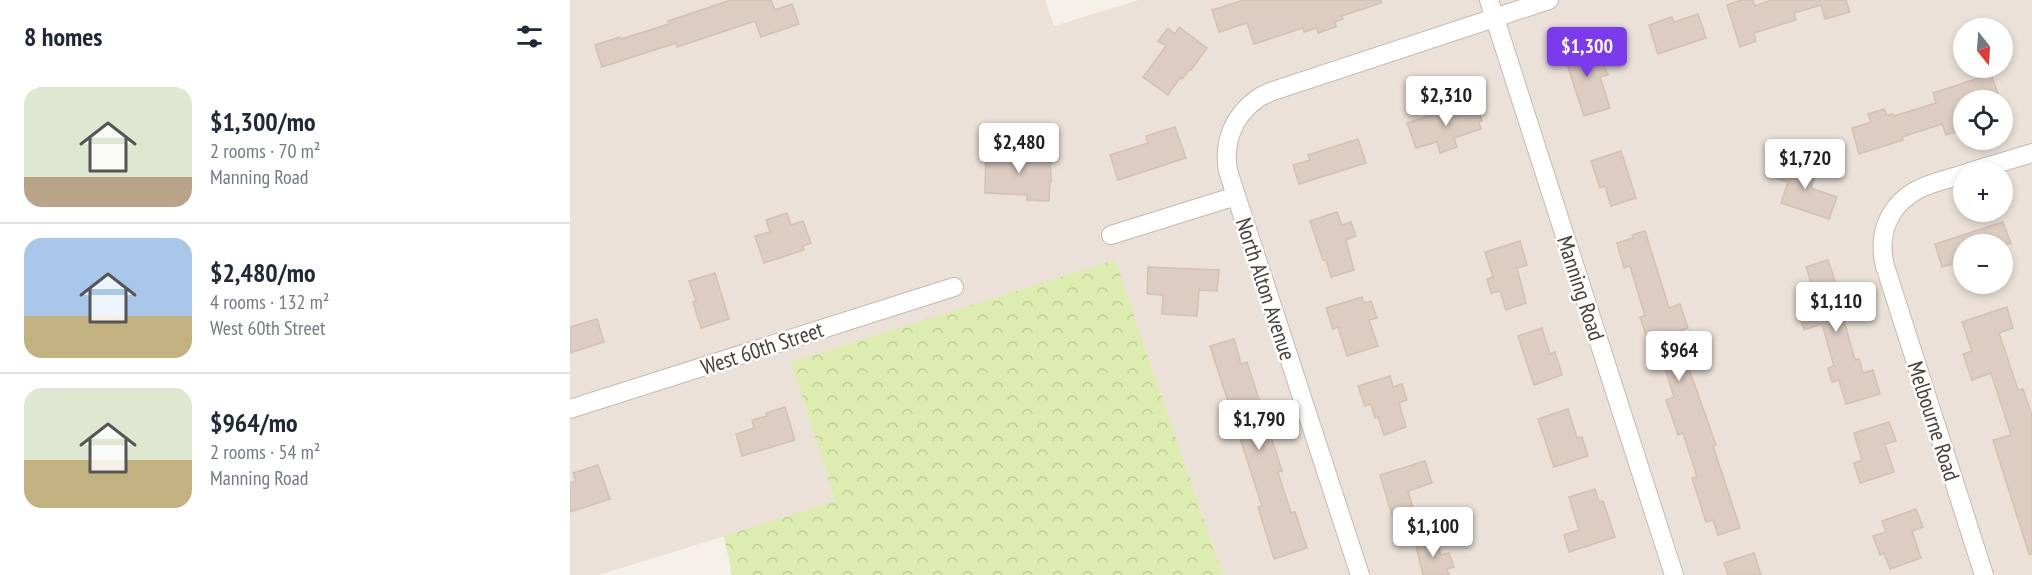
<!DOCTYPE html>
<html lang="en">
<head>
<meta charset="utf-8">
<style>
	:root { --surface:#fff; --page:#f6f6f7; --text:#1f2937; --muted:#747a83; --line:#e0e1e3; --accent:#7c3aed }
	body { margin:0; font-family:"PT Sans Narrow",sans-serif; background:var(--page); color:var(--text); height:100vh; display:flex; flex-direction:column; font-size:22px; white-space:nowrap }
	* { box-sizing:border-box; margin:0 }
	p { font-size:20px; color:var(--muted) }
	.icon { flex:none; width:33px; height:33px; fill:none; stroke:currentColor; stroke-width:2; stroke-linecap:round; stroke-linejoin:round }
	.map { position:relative; flex:1; overflow:hidden }
	.panel { display:flex; flex-direction:column; background:var(--surface); width:570px }
	.panel>* { flex:none }
	.needle { width:39px; rotate:163deg }
	.controls { position:absolute; left:1383px; top:18px; display:grid; gap:12px }
	.controls a { display:grid; place-items:center; width:60px; height:60px; border-radius:50%; background:var(--surface); box-shadow:0 3px 9px #0003; font-size:30px }
	.price { position:absolute; translate:-50% -51px; padding:0 14px; border-radius:6px; background:#fff; color:#222; font-size:20px; line-height:39px; filter:drop-shadow(0 2px 3px #0008) }
	.price::after { content:''; position:absolute; left:50%; top:36px; width:18px; height:14px; margin-left:-9px; background:inherit; clip-path:polygon(0 0,100% 0,50% 100%) }
	.price.on { background:var(--accent); color:#fff }
	ul { padding:0; list-style:none }
	li { display:flex; align-items:center; gap:18px; height:150px; padding:0 24px }
	li+li { border-top:2px solid var(--line) }
	li span { display:grid; place-items:center; flex:none; width:168px; height:120px; border-radius:18px; color:#555 }
	li>.icon { margin-inline-start:auto }
	span .icon { width:72px; height:72px; fill:#fffc; stroke-width:1 }
	li b { font-size:26px }
	h2 { display:flex; justify-content:space-between; align-items:center; height:72px; padding:0 24px; font-size:26px }
	main { display:flex; flex:1; min-height:0 }
	.map>svg:first-child { display:block }
	.residential { fill:#ebe1d8; fill-rule:evenodd }
	.forest { fill:url(#forest-crowns) }
	.building { fill:#dcccc1; stroke:#d5c0b1; stroke-width:1.5 }
	.lines { fill:none; stroke-linecap:round; stroke-linejoin:round }
	.minor-casing { stroke:#c6b9ae; stroke-width:20 }
	.minor { stroke:#fff; stroke-width:18 }
	.labels { text-anchor:middle; stroke-width:5; stroke-linejoin:round; paint-order:stroke }
	.street-label { font-size:22px; fill:#4b3f37; stroke:#fff }
</style>
</head>
<body>
<main>
<section class="panel">
<h2>8 homes<svg class="icon" aria-label="filters" viewBox="0 0 24 24"><path d="M4 7h16M4 17h16"/><circle cx="9" cy="7" r="2"/><circle cx="15" cy="17" r="2"/></svg></h2>
<ul>
<li><span style="background:linear-gradient(#dfe7d0 75%,#b9a48a 0)"><svg class="icon" aria-label="home" viewBox="0 0 24 24"><path d="M3 11l9-7 9 7M6 9v11h12V9"/></svg></span><div><b>$1,300/mo</b><p>2 rooms · 70 m²</p><p>Manning Road</p></div></li>
<li><span style="background:linear-gradient(#a9c7e8 65%,#c2b280 0)"><svg class="icon" aria-label="home" viewBox="0 0 24 24"><path d="M3 11l9-7 9 7M6 9v11h12V9"/></svg></span><div><b>$2,480/mo</b><p>4 rooms · 132 m²</p><p>West 60th Street</p></div></li>
<li><span style="background:linear-gradient(#dfe7d0 60%,#c2b280 0)"><svg class="icon" aria-label="home" viewBox="0 0 24 24"><path d="M3 11l9-7 9 7M6 9v11h12V9"/></svg></span><div><b>$964/mo</b><p>2 rooms · 54 m²</p><p>Manning Road</p></div></li>
</ul>
</section>
<div class="map">
<svg width="1462" height="575" viewBox="0 0 1462 575">
	<defs>
		<pattern id="forest-crowns" width="20" height="18" patternUnits="userSpaceOnUse" patternTransform="scale(1.5)"><rect width="20" height="18" fill="#ddedb0"/><path d="M2 6a3 3 0 1 1 6 0M12 15a3 3 0 1 1 6 0" fill="none" stroke="#bfcc98"/></pattern>
	</defs>
	<rect width="100%" height="100%" fill="#f6f0ea"/>
	<path class="residential" d="M 0,0 L 475,0 L 484,26 L 569,0 L 1462,0 L 1462,575 L 653,575 L 545,261 L 222,362 L 265,502 L 29,575 L 0,575 ZM 1394,28 L 1432,28 L 1432,68 L 1394,68 ZM 1394,100 L 1432,100 L 1432,140 L 1394,140 ZM 1394,172 L 1432,172 L 1432,212 L 1394,212 ZM 1394,244 L 1432,244 L 1432,284 L 1394,284 Z"/>
	<polygon class="forest" points="545,260 653,575 162,575 154,536 265,501 221,362"/>
	<g class="building">
		<polygon points="161,0 201,0 205,10 222,4 229,24 191,37 185,21 107,47 106,43 32,67 25,45 50,37 51,39 99,24 98,21"/>
		<polygon points="674,0 811,0 811,3 772,16 773,19 765,22 766,27 748,33 747,28 734,32 733,28 684,44 677,23 649,32 642,10"/>
		<polygon points="1171,0 1183,0 1185,6 1201,0 1276,0 1280,12 1255,19 1251,5 1224,13 1226,20 1184,33 1186,41 1170,47 1157,5"/>
		<polygon points="1128,14 1136,38 1088,54 1079,25 1102,17 1104,22"/>
		<polygon points="609,27 637,48 621,70 620,69 612,79 610,78 598,95 573,77 596,46 588,41 598,28 605,34"/>
		<polygon points="1016,41 1022,59 1031,56 1038,75 1030,77 1040,108 1014,116 992,49"/>
		<polygon points="1421,74 1430,100 1394,100 1394,129 1376,135 1372,124 1332,137 1333,140 1289,154 1282,128 1301,122 1298,114 1314,109 1317,115 1323,114 1324,116 1366,103 1363,93"/>
		<polygon points="905,101 912,121 909,122 911,129 884,138 887,147 870,153 867,142 846,148 837,123"/>
		<polygon points="605,127 616,158 548,180 540,155 578,143 576,136"/>
		<polygon points="788,139 796,163 729,184 723,165 740,160 738,155"/>
		<polygon points="416,151 480,153 481,182 480,182 479,201 457,200 457,195 415,193"/>
		<polygon points="1051,151 1066,198 1041,206 1035,186 1030,188 1021,161"/>
		<polygon points="1215,159 1247,170 1241,188 1267,197 1259,219 1211,203 1218,182 1208,179"/>
		<polygon points="767,212 772,225 781,222 786,236 776,240 784,270 761,277 756,260 753,260 740,221"/>
		<polygon points="217,213 221,225 233,221 241,243 233,246 234,250 194,263 185,236 200,232 196,220"/>
		<polygon points="1433,222 1441,244 1394,244 1394,261 1372,267 1365,244"/>
		<polygon points="1075,231 1099,308 1110,304 1118,328 1106,332 1146,445 1143,446 1170,528 1148,535 1143,520 1136,522 1122,478 1127,477 1113,433 1108,435 1096,400 1104,397 1092,359 1085,361 1070,317 1075,316 1060,266 1054,268 1047,243 1063,238 1062,235"/>
		<polygon points="950,241 957,265 947,268 956,303 936,310 930,291 921,293 917,279 923,277 915,252"/>
		<polygon points="1258,260 1268,290 1276,287 1285,314 1273,317 1285,360 1289,359 1293,373 1303,370 1310,394 1276,404 1269,380 1262,382 1258,368 1264,366 1252,324 1234,330 1226,303 1246,297 1236,267"/>
		<polygon points="578,267 649,270 647,291 629,290 627,316 592,314 593,295 577,294"/>
		<polygon points="145,273 159,319 131,328 123,302 126,301 119,281"/>
		<polygon points="792,297 794,303 801,301 807,318 799,320 808,346 777,356 768,327 763,329 756,308"/>
		<polygon points="1437,307 1443,328 1429,333 1448,390 1453,389 1462,416 1462,554 1459,554 1423,440 1441,435 1421,373 1402,380 1393,354 1402,351 1392,322"/>
		<polygon points="27,319 34,342 0,353 0,327"/>
		<polygon points="972,328 980,354 985,352 992,375 964,385 948,336"/>
		<polygon points="664,339 671,364 677,362 712,471 708,472 721,513 725,512 737,548 704,559 688,507 692,506 640,346"/>
		<polygon points="820,376 823,387 832,384 837,400 829,403 836,427 814,435 808,417 805,418 801,404 795,406 788,386"/>
		<polygon points="215,407 225,440 172,456 166,434 184,428 182,420 197,416 196,413"/>
		<polygon points="998,409 1007,438 1012,437 1018,456 984,467 968,419"/>
		<polygon points="1319,422 1326,441 1315,444 1324,472 1290,483 1284,463 1292,460 1284,433"/>
		<polygon points="855,461 862,483 838,491 843,508 822,515 810,475"/>
		<polygon points="28,465 40,499 0,512 0,483 6,481 3,473"/>
		<polygon points="1025,489 1029,502 1033,501 1045,537 999,552 994,535 1009,530 999,497"/>
		<polygon points="1346,509 1353,527 1342,531 1351,558 1320,569 1314,553 1310,555 1303,536 1316,532 1312,521"/>
		<polygon points="865,536 871,555 879,553 884,567 877,569 879,575 853,575 845,542"/>
		<polygon points="1184,553 1191,575 1158,575 1154,563"/>
	</g>
	<g class="lines">
		<g class="minor-casing">
			<g id="minor">
				<polyline points="919,0 1104,575"/>
				<polyline points="1399,172 1462,153"/>
				<path d="M 1394,174 C 1379,179 1362,182 1349,189 C 1319,204 1307,234 1315,266 L 1414,575"/>
				<polyline points="541,235 666,196"/>
				<polyline points="0,409 384,287"/>
				<path d="M 790,575 L 658,171 C 653,143 663,116 687,99 C 690,96 695,95 700,92 L 979,0"/>
			</g>
		</g>
		<use href="#minor" class="minor"/>
	</g>
	<g class="labels">
		<g class="street-label">
			<text transform="translate(1011 288) rotate(72)" y="8">Manning Road</text>
			<text transform="translate(696 289) rotate(72)" y="8">North Alton Avenue</text>
			<text transform="translate(192 348) rotate(-18)" y="8">West 60th Street</text>
			<text transform="translate(1364 421) rotate(72)" y="8">Melbourne Road</text>
		</g>
	</g>
</svg>
<div class="controls">
<a><svg class="needle" viewBox="-14 -14 28 28"><path d="M0-13l5 13h-10z" fill="#e53935"/><path d="M0 13l5-13h-10z" fill="#747a83"/></svg></a>
<a><svg class="icon" aria-label="locate" viewBox="0 0 24 24"><circle cx="12" cy="12" r="6"/><path d="M12 2v4M12 18v4M2 12h4M18 12h4"/></svg></a>
<a>+</a>
<a>−</a>
</div>
<b class="price on" style="left:1017px;top:78px">$1,300</b>
<b class="price" style="left:876px;top:127px">$2,310</b>
<b class="price" style="left:449px;top:174px">$2,480</b>
<b class="price" style="left:1235px;top:190px">$1,720</b>
<b class="price" style="left:1266px;top:333px">$1,110</b>
<b class="price" style="left:1109px;top:382px">$964</b>
<b class="price" style="left:689px;top:451px">$1,790</b>
<b class="price" style="left:863px;top:558px">$1,100</b>
</div>
</main>
</body>
</html>
